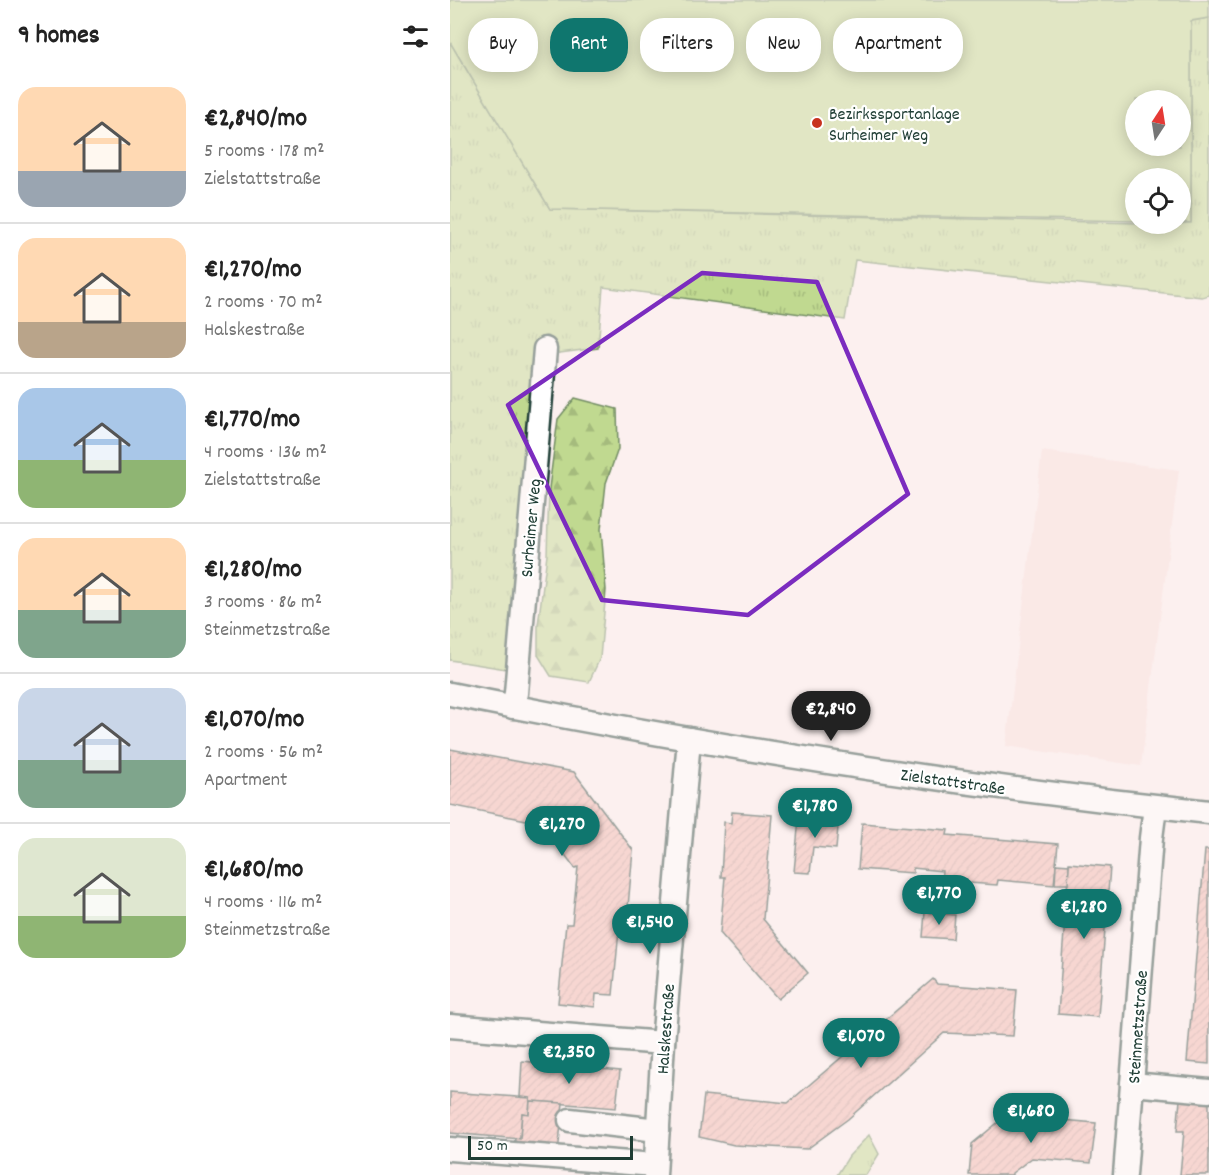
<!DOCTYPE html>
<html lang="en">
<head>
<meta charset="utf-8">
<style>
	:root { --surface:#fff; --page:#f6f6f6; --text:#222; --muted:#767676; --line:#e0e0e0; --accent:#0f766e }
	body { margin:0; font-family:Dekko,sans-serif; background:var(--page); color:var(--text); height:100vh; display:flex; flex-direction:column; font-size:22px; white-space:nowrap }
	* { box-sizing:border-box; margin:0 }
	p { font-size:20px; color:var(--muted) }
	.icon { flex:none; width:33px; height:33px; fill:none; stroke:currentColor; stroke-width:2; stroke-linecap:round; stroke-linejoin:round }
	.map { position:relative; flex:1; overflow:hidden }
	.details { display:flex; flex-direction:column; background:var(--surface); width:450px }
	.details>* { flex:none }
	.banner { position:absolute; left:18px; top:18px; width:570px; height:54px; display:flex; gap:12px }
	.needle { width:39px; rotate:12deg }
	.controls { position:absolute; left:675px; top:90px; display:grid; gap:12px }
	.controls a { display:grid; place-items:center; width:66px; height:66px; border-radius:50%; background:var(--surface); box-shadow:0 3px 15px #0003; font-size:30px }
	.scale { position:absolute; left:18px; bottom:15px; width:165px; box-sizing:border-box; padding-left:6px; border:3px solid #1f3d34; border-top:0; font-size:16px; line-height:21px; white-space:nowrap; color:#1f3d34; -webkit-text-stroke:4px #fff; paint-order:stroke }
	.price { position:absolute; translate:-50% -51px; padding:0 14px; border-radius:21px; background:var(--accent); color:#fff; font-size:20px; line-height:39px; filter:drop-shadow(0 2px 3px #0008) }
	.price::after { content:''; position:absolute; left:50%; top:36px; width:18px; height:14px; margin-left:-9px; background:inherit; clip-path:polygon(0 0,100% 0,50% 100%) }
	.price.current { background:#222; color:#fff }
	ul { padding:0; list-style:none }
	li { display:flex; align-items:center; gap:18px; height:150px; padding:0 18px }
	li+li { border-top:2px solid var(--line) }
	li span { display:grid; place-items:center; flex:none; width:168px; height:120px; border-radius:18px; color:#555 }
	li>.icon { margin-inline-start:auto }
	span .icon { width:72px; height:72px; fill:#fffc; stroke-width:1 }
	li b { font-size:26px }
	h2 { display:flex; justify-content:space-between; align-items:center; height:72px; padding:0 18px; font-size:26px }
	.chip { padding:0 21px; border-radius:24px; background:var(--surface); box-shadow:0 3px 15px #0003; font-size:21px; line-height:54px }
	.chip.current { background:var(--accent); color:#fff }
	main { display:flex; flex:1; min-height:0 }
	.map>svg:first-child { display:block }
	.built { fill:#f9dfdc }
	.forest { fill:url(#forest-firs); stroke:#708b62; stroke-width:1.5 }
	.park { fill:url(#park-tufts); stroke:#708b62; stroke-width:1.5 }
	.pitch { fill:#c0d990; stroke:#708b62; stroke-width:1.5; fill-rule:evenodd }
	.building { fill:url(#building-hatch); stroke:#1f3d34; stroke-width:1.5 }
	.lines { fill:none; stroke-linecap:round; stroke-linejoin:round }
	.minor-casing { stroke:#1f3d34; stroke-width:27 }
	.minor { stroke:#fff; stroke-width:22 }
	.marked { fill:none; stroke:#7b2cbf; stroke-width:4.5; stroke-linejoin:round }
	.poi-dot { fill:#c8321e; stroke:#fff; stroke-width:2 }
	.labels { text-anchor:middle; stroke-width:4.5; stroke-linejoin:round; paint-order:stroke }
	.poi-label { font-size:18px; fill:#1f3d34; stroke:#fff; text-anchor:start }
	.street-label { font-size:18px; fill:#1f3d34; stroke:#fff }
</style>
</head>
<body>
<main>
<section class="details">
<h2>9 homes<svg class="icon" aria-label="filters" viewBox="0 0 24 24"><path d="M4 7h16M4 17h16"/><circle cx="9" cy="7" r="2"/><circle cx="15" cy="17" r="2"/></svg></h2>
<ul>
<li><span style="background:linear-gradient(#ffd9b3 70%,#9aa5b1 0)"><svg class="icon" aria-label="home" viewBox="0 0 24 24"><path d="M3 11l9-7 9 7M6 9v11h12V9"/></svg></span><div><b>€2,840/mo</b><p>5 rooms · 178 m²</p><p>Zielstattstraße</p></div></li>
<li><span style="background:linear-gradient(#ffd9b3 70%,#b9a48a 0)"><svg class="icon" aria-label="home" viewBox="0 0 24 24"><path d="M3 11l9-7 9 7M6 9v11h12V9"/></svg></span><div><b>€1,270/mo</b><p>2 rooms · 70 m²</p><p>Halskestraße</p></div></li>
<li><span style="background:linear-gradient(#a9c7e8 60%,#8fb573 0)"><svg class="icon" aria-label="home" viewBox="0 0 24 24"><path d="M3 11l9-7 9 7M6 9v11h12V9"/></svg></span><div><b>€1,770/mo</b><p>4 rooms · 136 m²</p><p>Zielstattstraße</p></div></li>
<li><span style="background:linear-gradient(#ffd9b3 60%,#7fa58c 0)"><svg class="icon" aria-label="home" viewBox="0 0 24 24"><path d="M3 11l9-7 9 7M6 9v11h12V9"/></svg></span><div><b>€1,280/mo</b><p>3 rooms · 86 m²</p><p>Steinmetzstraße</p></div></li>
<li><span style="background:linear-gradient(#c9d6e8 60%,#7fa58c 0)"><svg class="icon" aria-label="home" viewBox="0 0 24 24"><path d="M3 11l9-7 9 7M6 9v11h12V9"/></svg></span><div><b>€1,070/mo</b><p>2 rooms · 56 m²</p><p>Apartment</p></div></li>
<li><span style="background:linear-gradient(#dfe7d0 65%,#8fb573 0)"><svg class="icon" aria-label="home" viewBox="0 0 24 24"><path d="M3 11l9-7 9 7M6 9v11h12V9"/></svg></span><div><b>€1,680/mo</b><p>4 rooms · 116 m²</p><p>Steinmetzstraße</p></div></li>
</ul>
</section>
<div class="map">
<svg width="759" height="1175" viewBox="0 0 759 1175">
	<defs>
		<pattern id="forest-firs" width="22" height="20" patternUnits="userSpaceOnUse" patternTransform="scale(1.5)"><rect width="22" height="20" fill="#c0d990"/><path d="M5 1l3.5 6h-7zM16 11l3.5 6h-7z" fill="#a5bb7d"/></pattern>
		<pattern id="park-tufts" width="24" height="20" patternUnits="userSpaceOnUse" patternTransform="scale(1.5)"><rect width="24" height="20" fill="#c0d990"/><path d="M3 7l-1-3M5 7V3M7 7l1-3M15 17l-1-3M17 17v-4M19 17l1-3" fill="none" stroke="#a5bb7d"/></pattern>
		<pattern id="building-hatch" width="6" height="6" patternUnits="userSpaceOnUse" patternTransform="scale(1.5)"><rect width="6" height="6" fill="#f1b6ae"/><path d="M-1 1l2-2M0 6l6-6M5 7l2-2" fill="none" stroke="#ce9d96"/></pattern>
	</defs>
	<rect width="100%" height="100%" fill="#fcf0ef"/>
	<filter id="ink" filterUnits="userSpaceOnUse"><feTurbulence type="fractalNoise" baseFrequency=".0167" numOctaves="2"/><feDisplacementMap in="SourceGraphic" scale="12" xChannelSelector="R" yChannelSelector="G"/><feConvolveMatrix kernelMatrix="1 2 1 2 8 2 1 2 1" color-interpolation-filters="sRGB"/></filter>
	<g filter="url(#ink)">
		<polygon class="built" points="592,451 729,470 691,766 556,746"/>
		<polygon class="forest" points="125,398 167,409 168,449 156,483 151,529 156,590 150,658 139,682 101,676 88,655 88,625 97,555 99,488 108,419"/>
		<g class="park">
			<polygon points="759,18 759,295 752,297 405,260 395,320 153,287 148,348 102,354 74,672 0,660 0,42 100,209 730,224 741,222 741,21"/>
			<polygon points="419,1135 429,1154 416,1175 387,1175 399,1156"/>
		</g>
		<path class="pitch" d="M 0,0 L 759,0 L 759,18 L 741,21 L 741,223 L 731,222 L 730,178 L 686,178 L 685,221 L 100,209 L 0,42 ZM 686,100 L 730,100 L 730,146 L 686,146 Z"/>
		<g class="building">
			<polygon points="0,749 124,772 183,850 176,930 169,930 163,995 146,994 145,1007 108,1003 116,924 122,924 128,867 125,868 91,823 0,805"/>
			<polygon points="282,812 322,815 313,919 358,973 328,999 270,933 275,877 271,877 274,822 281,823"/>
			<polygon points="366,814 389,816 386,849 363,847 360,873 344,872 349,818 365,820"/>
			<polygon points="412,823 498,830 497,835 608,844 604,885 548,880 547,885 491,881 492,871 463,868 463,873 408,869"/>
			<polygon points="755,850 759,850 759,1064 737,1062"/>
			<polygon points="619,863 660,867 648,1017 608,1014"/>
			<polygon points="606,864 619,865 618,884 605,884"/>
			<polygon points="475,912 505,915 503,939 473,937"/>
			<polygon points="483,979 487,984 567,990 563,1036 494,1033 398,1119 357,1149 284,1145 249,1137 254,1095 338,1103"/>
			<polygon points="72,1061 170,1071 166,1108 80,1101 80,1098 70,1097"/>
			<polygon points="0,1092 80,1098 79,1114 72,1113 70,1139 0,1133"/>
			<polygon points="730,1100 759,1102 759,1175 730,1175 734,1131 727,1131"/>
			<polygon points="80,1101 113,1103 108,1154 64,1150 65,1138 70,1139 72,1113 79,1114"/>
			<polygon points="557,1115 646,1123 641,1163 582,1158 562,1173 562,1175 519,1175 522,1144"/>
		</g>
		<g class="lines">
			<g class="minor-casing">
				<g id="minor">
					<path d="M 0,694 C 251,745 504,785 759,812"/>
					<polyline points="63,707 66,693 95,349"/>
					<polyline points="0,1026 213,1043"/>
					<polyline points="682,1084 759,1091"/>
					<polyline points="120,1120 208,1130"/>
					<polyline points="0,1149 205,1165"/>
					<polyline points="205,1175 213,1043 239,739"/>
					<polyline points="675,1175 701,838 705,807"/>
				</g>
			</g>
			<use href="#minor" class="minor"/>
		</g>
	</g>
	<path d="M0 0H759V1175H0ZM 252,273 L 367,282 L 458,494 L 298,615 L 152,600 L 58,405 Z" fill="#fcf0ef" fill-opacity=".55" fill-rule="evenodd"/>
	<path class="marked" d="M 252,273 L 367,282 L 458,494 L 298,615 L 152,600 L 58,405 Z"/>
	<circle class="poi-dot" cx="367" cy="123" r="6"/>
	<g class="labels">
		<g class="poi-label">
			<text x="379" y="119">Bezirkssportanlage<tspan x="379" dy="21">Surheimer Weg</tspan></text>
		</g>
		<g class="street-label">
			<text transform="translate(80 528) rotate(-85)" y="6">Surheimer Weg</text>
			<text transform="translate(503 781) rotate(8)" y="6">Zielstattstraße</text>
			<text transform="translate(687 1027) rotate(-86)" y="6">Steinmetzstraße</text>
			<text transform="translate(215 1029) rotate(-86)" y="6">Halskestraße</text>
		</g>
	</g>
</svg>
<div class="controls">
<a><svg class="needle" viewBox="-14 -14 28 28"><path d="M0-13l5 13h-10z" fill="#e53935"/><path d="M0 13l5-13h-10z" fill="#767676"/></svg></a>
<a><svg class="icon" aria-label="locate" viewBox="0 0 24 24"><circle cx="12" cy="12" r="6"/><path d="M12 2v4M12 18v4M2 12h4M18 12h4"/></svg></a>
</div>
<div class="scale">50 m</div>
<b class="price current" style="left:381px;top:742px">€2,840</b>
<b class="price" style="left:365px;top:839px">€1,780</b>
<b class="price" style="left:112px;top:857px">€1,270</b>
<b class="price" style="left:489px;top:926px">€1,770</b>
<b class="price" style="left:634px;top:940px">€1,280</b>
<b class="price" style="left:200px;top:955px">€1,540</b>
<b class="price" style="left:411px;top:1069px">€1,070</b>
<b class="price" style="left:119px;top:1085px">€2,350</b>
<b class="price" style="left:581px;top:1144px">€1,680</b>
<div class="banner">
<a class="chip">Buy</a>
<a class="chip current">Rent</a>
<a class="chip">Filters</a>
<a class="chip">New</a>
<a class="chip">Apartment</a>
</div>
</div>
</main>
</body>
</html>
